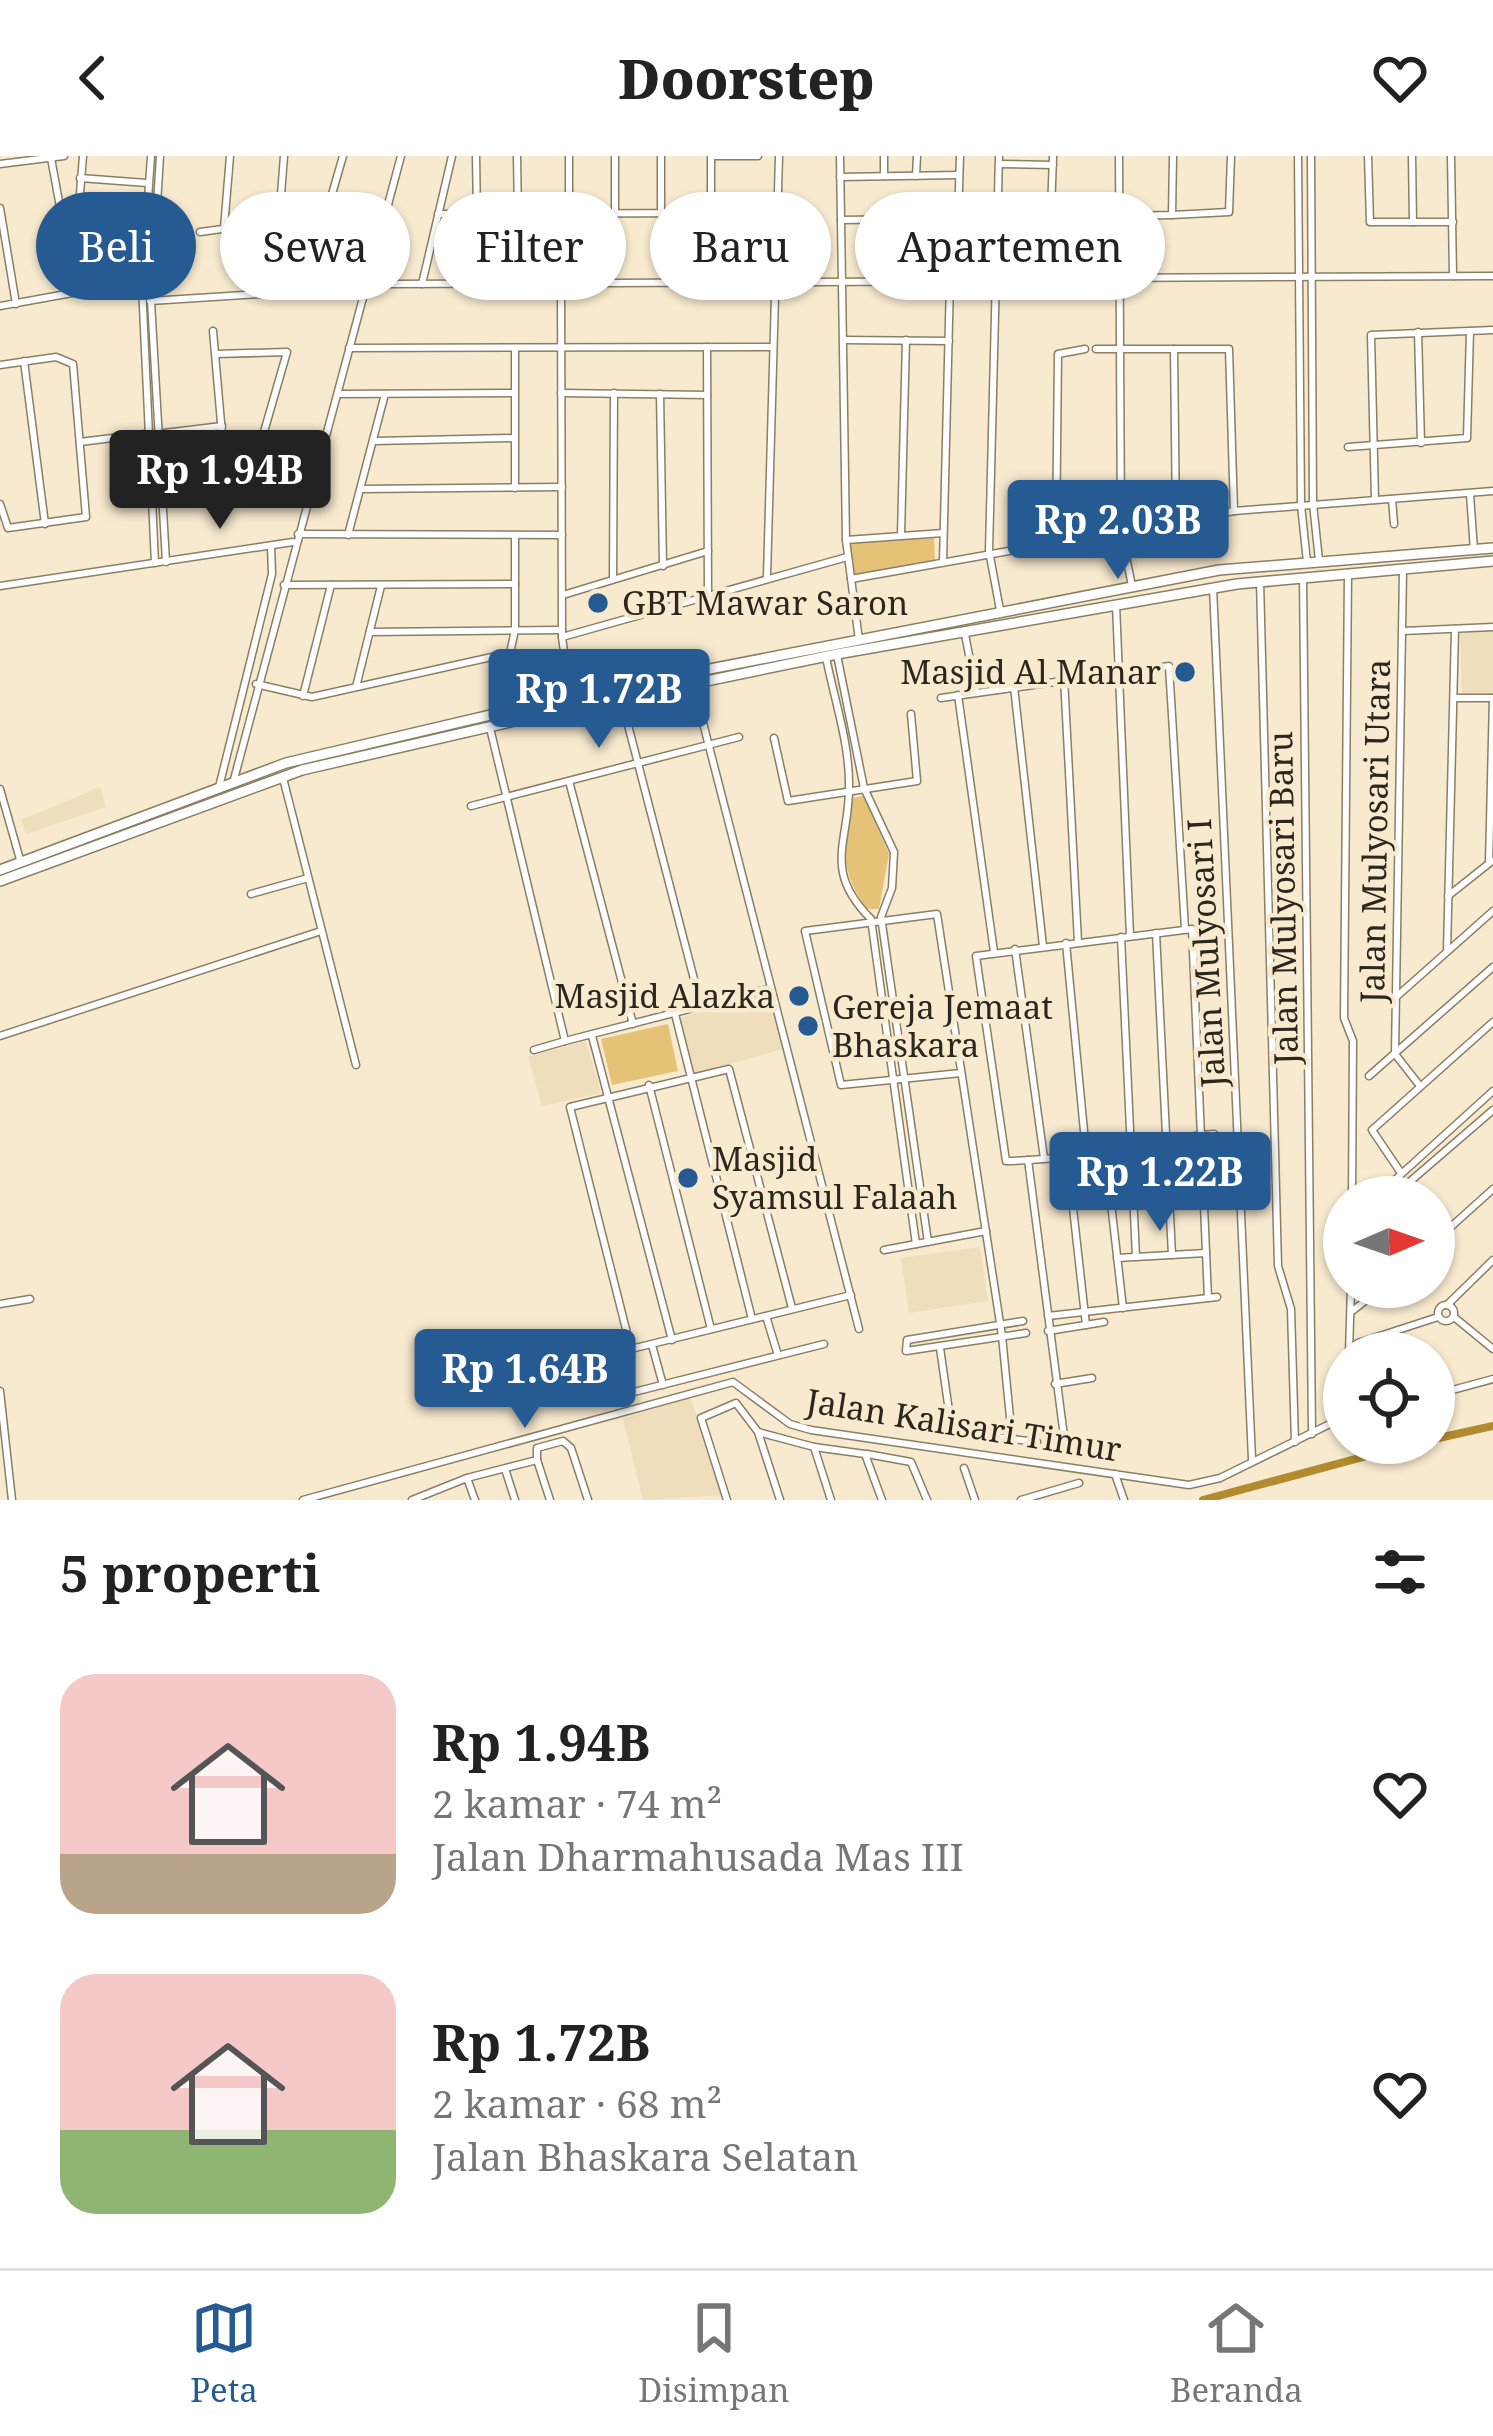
<!DOCTYPE html>
<html lang="id">
<head>
<meta charset="utf-8">
<style>
	:root { --surface:#fff; --page:#f2f2f2; --text:#222; --muted:#767676; --line:#e0e0e0; --accent:#265a93 }
	body { margin:0; font-family:"Noto Serif",serif; background:var(--page); color:var(--text); height:100vh; display:flex; flex-direction:column; font-size:45px; white-space:nowrap }
	* { box-sizing:border-box; margin:0 }
	p { font-size:39px; color:var(--muted) }
	.icon { flex:none; width:66px; height:66px; fill:none; stroke:currentColor; stroke-width:2; stroke-linecap:round; stroke-linejoin:round }
	.map { position:relative; height:1344px; overflow:hidden }
	.details { display:flex; flex-direction:column; background:var(--surface); flex:1 }
	.details>* { flex:none }
	.banner { position:absolute; left:36px; top:36px; width:1422px; height:108px; display:flex; gap:24px }
	.needle { width:78px; rotate:88deg }
	.buttons { position:absolute; left:1323px; top:1020px; display:grid; gap:24px }
	.buttons a { display:grid; place-items:center; width:132px; height:132px; border-radius:50%; background:var(--surface); box-shadow:0 3px 9px #0004; font-size:60px }
	.price { position:absolute; translate:-50% -102px; padding:0 27px; border-radius:12px; background:var(--accent); color:#fff; font-size:39px; line-height:78px; filter:drop-shadow(0 3px 6px #0008) }
	.price::after { content:''; position:absolute; left:50%; top:72px; width:36px; height:27px; margin-left:-18px; background:inherit; clip-path:polygon(0 0,100% 0,50% 100%) }
	.price.on { background:#222; color:#fff }
	ul { padding:0; list-style:none }
	li { display:flex; align-items:center; gap:36px; height:300px; padding:0 60px }
	li span { display:grid; place-items:center; flex:none; width:336px; height:240px; border-radius:36px; color:#555 }
	li>.icon { margin-inline-start:auto }
	span .icon { width:144px; height:144px; fill:#fffc; stroke-width:1 }
	li b { font-size:51px }
	h2 { display:flex; justify-content:space-between; align-items:center; height:144px; padding:0 60px; font-size:51px }
	.tag { padding:0 42px; border-radius:54px; background:var(--surface); box-shadow:0 3px 9px #0004; font-size:42px; line-height:108px }
	.tag.on { background:var(--accent); color:#fff }
	header { display:flex; justify-content:space-between; align-items:center; height:156px; padding:0 60px; background:var(--surface); font-size:54px; font-weight:800 }
	.tabs { display:flex; justify-content:space-around; align-items:center; height:168px; border-top:3px solid var(--line); background:var(--surface); font-size:33px; color:var(--muted) }
	.tabs a { display:grid; justify-items:center; gap:6px }
	.tabs .on { color:var(--accent) }
	.map>svg:first-child { display:block }
	.built { fill:#efdebb }
	.green { fill:#e6c276 }
	.lines { fill:none; stroke-linecap:round; stroke-linejoin:round }
	.canal { stroke:#b28b2e; stroke-width:8 }
	.street-casing { stroke:#8a7e65; stroke-width:9 }
	.secondary-casing { stroke:#8a7e65; stroke-width:12 }
	.street { stroke:#fff; stroke-width:6 }
	.secondary { stroke:#fff; stroke-width:9 }
	.poi-dot { fill:#265a93; stroke:#f8eacf; stroke-width:4.5 }
	.labels { text-anchor:middle; stroke-width:9; stroke-linejoin:round; paint-order:stroke }
	.poi-label { font-size:33px; fill:#2c271c; stroke:#f8eacf; text-anchor:start }
	.street-label { font-size:33px; fill:#2c271c; stroke:#f8eacf }
</style>
</head>
<body>
<header><svg class="icon" aria-label="back" viewBox="0 0 24 24"><path d="M15 5l-7 7 7 7"/></svg>Doorstep<svg class="icon" aria-label="heart" viewBox="0 0 24 24"><path d="M12 20l-8-8c-3-5 5-10 8-4 3-6 11-1 8 4z"/></svg></header>
<div class="map">
<svg width="1493" height="1344" viewBox="0 0 1493 1344">
	<rect width="100%" height="100%" fill="#f8eacf"/>
	<g class="built">
		<polygon points="1493,475 1493,538 1462,540 1460,477"/>
		<polygon points="100,631 106,651 26,678 21,664"/>
		<polygon points="768,837 783,893 695,918 679,862"/>
		<polygon points="586,885 601,937 542,950 528,901"/>
		<polygon points="980,1091 988,1145 909,1157 901,1102"/>
		<polygon points="690,1241 725,1339 643,1344 623,1263"/>
	</g>
	<g class="green">
		<polygon points="934,382 935,405 853,420 848,386"/>
		<path d="M 864,640 L 889,698 L 879,753 L 867,753 C 842,722 838,680 852,642 Z"/>
		<polygon points="668,868 678,915 612,929 601,883"/>
	</g>
	<g class="lines">
		<g class="canal">
			<polyline points="1434,1283 1493,1270"/>
			<polyline points="1203,1344 1415,1287"/>
		</g>
		<g class="street-casing">
			<g id="street">
				<polyline points="151,0 142,130 155,407"/>
				<polyline points="160,0 151,145 166,406"/>
				<polyline points="476,0 477,60"/>
				<polyline points="517,0 518,59"/>
				<polyline points="569,0 569,60"/>
				<polyline points="615,0 615,58"/>
				<polyline points="661,0 661,59"/>
				<polyline points="840,0 846,384 859,484"/>
				<polyline points="884,0 884,20"/>
				<polyline points="999,0 989,395 1000,454"/>
				<polyline points="1119,0 1121,376 1132,430"/>
				<polyline points="1298,0 1301,349 1307,406"/>
				<polyline points="1311,0 1313,348 1319,404"/>
				<polyline points="1368,0 1370,66 1453,66"/>
				<polyline points="1412,0 1413,66"/>
				<polyline points="1451,0 1453,120"/>
				<polyline points="51,2 67,89 74,90"/>
				<polyline points="0,8 64,0"/>
				<polyline points="999,8 1053,9"/>
				<polyline points="916,20 917,0"/>
				<polyline points="840,21 959,19"/>
				<polyline points="80,22 147,27"/>
				<polyline points="0,52 16,148"/>
				<polyline points="438,58 710,57"/>
				<polyline points="1172,59 1229,56 1231,0"/>
				<polyline points="1120,60 1172,59 1173,0"/>
				<polyline points="958,63 960,0"/>
				<polyline points="279,64 284,0"/>
				<polyline points="841,64 997,62"/>
				<polyline points="252,70 259,138"/>
				<polyline points="224,72 230,0"/>
				<polyline points="200,76 326,59 343,0"/>
				<polyline points="1095,122 1493,120"/>
				<polyline points="711,123 711,0 758,0"/>
				<polyline points="561,124 562,481 570,540"/>
				<polyline points="422,128 452,0"/>
				<polyline points="364,136 390,128 1036,125 1049,113 1053,0"/>
				<polyline points="150,145 259,138 368,120 386,127"/>
				<polyline points="0,150 72,137 83,0"/>
				<polyline points="213,175 226,324 249,328 287,196 216,198"/>
				<polyline points="1418,176 1421,287"/>
				<polyline points="844,184 949,185"/>
				<polyline points="707,191 708,438"/>
				<polyline points="349,192 772,191"/>
				<polyline points="1096,193 1229,193 1234,355"/>
				<polyline points="1174,193 1176,366"/>
				<polyline points="24,205 45,368"/>
				<polyline points="0,209 56,201 73,208 86,361 8,372 0,348"/>
				<polyline points="561,237 707,239"/>
				<polyline points="338,238 514,237"/>
				<polyline points="660,238 663,410"/>
				<polyline points="156,278 222,270"/>
				<polyline points="374,285 514,282"/>
				<polyline points="80,286 145,278"/>
				<polyline points="1348,291 1467,282 1470,175"/>
				<polyline points="515,332 515,192"/>
				<polyline points="361,333 562,331"/>
				<polyline points="1470,338 1474,394"/>
				<polyline points="1392,343 1394,368"/>
				<polyline points="1375,344 1371,179 1493,174"/>
				<polyline points="298,378 562,379"/>
				<polyline points="348,379 385,238"/>
				<polyline points="901,379 906,184"/>
				<polyline points="846,384 943,377"/>
				<polyline points="1056,388 1058,198 1085,193"/>
				<polyline points="943,406 950,125"/>
				<polyline points="1403,415 1395,898 1420,930"/>
				<polyline points="1348,417 1344,862 1353,885 1352,1041"/>
				<polyline points="767,420 779,0"/>
				<polyline points="1303,421 1312,1278"/>
				<polyline points="613,423 614,237"/>
				<polyline points="851,423 1234,355 1493,335"/>
				<polyline points="1260,425 1278,1110 1291,1153 1295,1286"/>
				<polyline points="284,429 515,428"/>
				<polyline points="0,430 293,386"/>
				<polyline points="1213,432 1252,1303"/>
				<polyline points="563,439 708,395"/>
				<polyline points="1116,449 1130,780"/>
				<polyline points="1403,475 1493,471"/>
				<polyline points="370,476 562,474"/>
				<polyline points="965,478 976,536"/>
				<polyline points="562,481 847,401"/>
				<polyline points="837,499 864,632 894,696 892,732 881,761 928,1086"/>
				<path d="M 826,501 C 834,543 850,588 849,632 C 849,687 822,714 871,763 L 916,1088"/>
				<polyline points="1064,522 1078,786"/>
				<polyline points="256,528 312,541 510,497 515,474 515,380"/>
				<polyline points="693,528 859,1173"/>
				<polyline points="356,531 381,430"/>
				<polyline points="1014,531 1043,790"/>
				<polyline points="958,539 994,796"/>
				<polyline points="303,540 331,429"/>
				<polyline points="621,542 701,850"/>
				<polyline points="941,542 1169,510 1185,773"/>
				<polyline points="1455,542 1493,542"/>
				<polyline points="490,572 565,885 771,832"/>
				<polyline points="774,582 788,645 917,625 911,558"/>
				<polyline points="283,622 356,909"/>
				<polyline points="569,625 633,868"/>
				<polyline points="233,627 401,0"/>
				<polyline points="219,631 272,418 271,390"/>
				<polyline points="0,633 21,707"/>
				<polyline points="471,650 739,581"/>
				<polyline points="1489,707 1493,542"/>
				<polyline points="251,738 308,722"/>
				<polyline points="1448,740 1492,705"/>
				<polyline points="1156,777 1172,1099"/>
				<polyline points="1121,781 1136,1101"/>
				<polyline points="1066,787 1086,996"/>
				<polyline points="1015,793 1044,1002"/>
				<polyline points="1447,795 1455,473"/>
				<polyline points="1395,842 1493,755"/>
				<polyline points="675,858 752,1163"/>
				<polyline points="0,880 321,775"/>
				<polyline points="592,880 672,1184"/>
				<polyline points="534,894 565,885"/>
				<polyline points="961,917 841,929 805,775 937,758 1002,1180 1012,1282"/>
				<polyline points="1369,920 1493,811"/>
				<polyline points="649,929 711,1173"/>
				<polyline points="1105,995 1123,1152"/>
				<polyline points="1067,998 1086,1169"/>
				<polyline points="1028,1004 1065,1288 1088,1295"/>
				<polyline points="1401,1017 1372,974 1493,866"/>
				<polyline points="1376,1041 1493,935"/>
				<polyline points="1392,1041 1493,954"/>
				<polyline points="1434,1086 1493,1033"/>
				<polyline points="884,1094 986,1075"/>
				<polyline points="1117,1102 1206,1097"/>
				<path d="M 1208,1142 L 1192,773 L 976,800 L 1006,1005 C 1071,1004 1138,988 1202,979 L 1214,978"/>
				<polyline points="0,1148 30,1143"/>
				<circle cx="1446" cy="1157" r="8"/>
				<polyline points="1447,1149 1493,1104"/>
				<polyline points="792,1152 729,913 570,951 631,1193 851,1139"/>
				<polyline points="1351,1156 1383,1131"/>
				<polyline points="766,1160 777,1196"/>
				<polyline points="1048,1160 1217,1141"/>
				<polyline points="1454,1161 1493,1193"/>
				<polyline points="1023,1165 907,1184 906,1195 1026,1177"/>
				<polyline points="1048,1175 1104,1166"/>
				<polyline points="1358,1187 1438,1161"/>
				<polyline points="652,1189 663,1229"/>
				<polyline points="940,1192 952,1276"/>
				<polyline points="1349,1197 1351,1131"/>
				<polyline points="1055,1228 1092,1222"/>
				<polyline points="0,1235 12,1344"/>
				<polyline points="1434,1239 1493,1223"/>
				<polyline points="618,1240 824,1188"/>
				<polyline points="919,1272 1037,1286"/>
				<polyline points="758,1276 814,1291 831,1344"/>
				<polyline points="814,1291 865,1298 882,1344"/>
				<polyline points="867,1298 911,1306 927,1344"/>
				<polyline points="537,1304 550,1344"/>
				<polyline points="964,1312 975,1344"/>
				<polyline points="505,1313 515,1344"/>
				<polyline points="1115,1318 1124,1344"/>
				<polyline points="467,1322 475,1344"/>
				<polyline points="303,1344 733,1226 790,1268 811,1274 1189,1329 1220,1322 1344,1261"/>
				<polyline points="412,1344 467,1322 537,1304 537,1292 563,1285 571,1292 588,1344"/>
				<polyline points="727,1344 701,1262 736,1247 758,1276 780,1344"/>
				<polyline points="1021,1344 1079,1327"/>
			</g>
		</g>
		<g class="secondary-casing">
			<g id="secondary">
				<polyline points="0,714 286,607 571,540 1219,414 1493,392"/>
				<polyline points="0,725 302,614 532,561 837,498 1237,428 1493,405"/>
			</g>
		</g>
		<use href="#street" class="street"/>
		<use href="#secondary" class="secondary"/>
	</g>
	<g class="poi-dot">
		<circle cx="598" cy="447" r="12"/>
		<circle cx="1185" cy="516" r="12"/>
		<circle cx="799" cy="840" r="12"/>
		<circle cx="808" cy="870" r="12"/>
		<circle cx="688" cy="1022" r="12"/>
	</g>
	<g class="labels">
		<g class="poi-label">
			<text x="622" y="459">GBT Mawar Saron</text>
			<text x="1161" y="528" text-anchor="end">Masjid Al Manar</text>
			<text x="775" y="852" text-anchor="end">Masjid Alazka</text>
			<text x="832" y="863">Gereja Jemaat<tspan x="832" dy="38">Bhaskara</tspan></text>
			<text x="712" y="1015">Masjid<tspan x="712" dy="38">Syamsul Falaah</tspan></text>
		</g>
		<g class="street-label">
			<text transform="translate(1375 675) rotate(-89)" y="12">Jalan Mulyosari Utara</text>
			<text transform="translate(1283 742) rotate(-91)" y="12">Jalan Mulyosari Baru</text>
			<text transform="translate(1206 797) rotate(-93)" y="12">Jalan Mulyosari I</text>
			<text transform="translate(964 1269) rotate(9)" y="12">Jalan Kalisari Timur</text>
		</g>
	</g>
</svg>
<div class="buttons">
<a><svg class="needle" viewBox="-14 -14 28 28"><path d="M0-13l5 13h-10z" fill="#e53935"/><path d="M0 13l5-13h-10z" fill="#767676"/></svg></a>
<a><svg class="icon" aria-label="locate" viewBox="0 0 24 24"><circle cx="12" cy="12" r="6"/><path d="M12 2v4M12 18v4M2 12h4M18 12h4"/></svg></a>
</div>
<b class="price on" style="left:220px;top:376px">Rp 1.94B</b>
<b class="price" style="left:1118px;top:426px">Rp 2.03B</b>
<b class="price" style="left:599px;top:595px">Rp 1.72B</b>
<b class="price" style="left:1160px;top:1078px">Rp 1.22B</b>
<b class="price" style="left:525px;top:1275px">Rp 1.64B</b>
<div class="banner">
<a class="tag on">Beli</a>
<a class="tag">Sewa</a>
<a class="tag">Filter</a>
<a class="tag">Baru</a>
<a class="tag">Apartemen</a>
</div>
</div>
<section class="details">
<h2>5 properti<svg class="icon" aria-label="filters" viewBox="0 0 24 24"><path d="M4 7h16M4 17h16"/><circle cx="9" cy="7" r="2"/><circle cx="15" cy="17" r="2"/></svg></h2>
<ul>
<li><span style="background:linear-gradient(#f6c9c9 75%,#b9a48a 0)"><svg class="icon" aria-label="home" viewBox="0 0 24 24"><path d="M3 11l9-7 9 7M6 9v11h12V9"/></svg></span><div><b>Rp 1.94B</b><p>2 kamar · 74 m²</p><p>Jalan Dharmahusada Mas III</p></div><svg class="icon" aria-label="heart" viewBox="0 0 24 24"><path d="M12 20l-8-8c-3-5 5-10 8-4 3-6 11-1 8 4z"/></svg></li>
<li><span style="background:linear-gradient(#f6c9c9 65%,#8fb573 0)"><svg class="icon" aria-label="home" viewBox="0 0 24 24"><path d="M3 11l9-7 9 7M6 9v11h12V9"/></svg></span><div><b>Rp 1.72B</b><p>2 kamar · 68 m²</p><p>Jalan Bhaskara Selatan</p></div><svg class="icon" aria-label="heart" viewBox="0 0 24 24"><path d="M12 20l-8-8c-3-5 5-10 8-4 3-6 11-1 8 4z"/></svg></li>
</ul>
</section>
<nav class="tabs">
<a class="on"><svg class="icon" aria-label="map" viewBox="0 0 24 24"><path d="M3 6l6-2 6 2 6-2v14l-6 2-6-2-6 2zM9 4v14M15 6v14"/></svg>Peta</a>
<a><svg class="icon" aria-label="saved" viewBox="0 0 24 24"><path d="M7 4h10v16l-5-4-5 4z"/></svg>Disimpan</a>
<a><svg class="icon" aria-label="home" viewBox="0 0 24 24"><path d="M3 11l9-7 9 7M6 9v11h12V9"/></svg>Beranda</a>
</nav>
</body>
</html>
